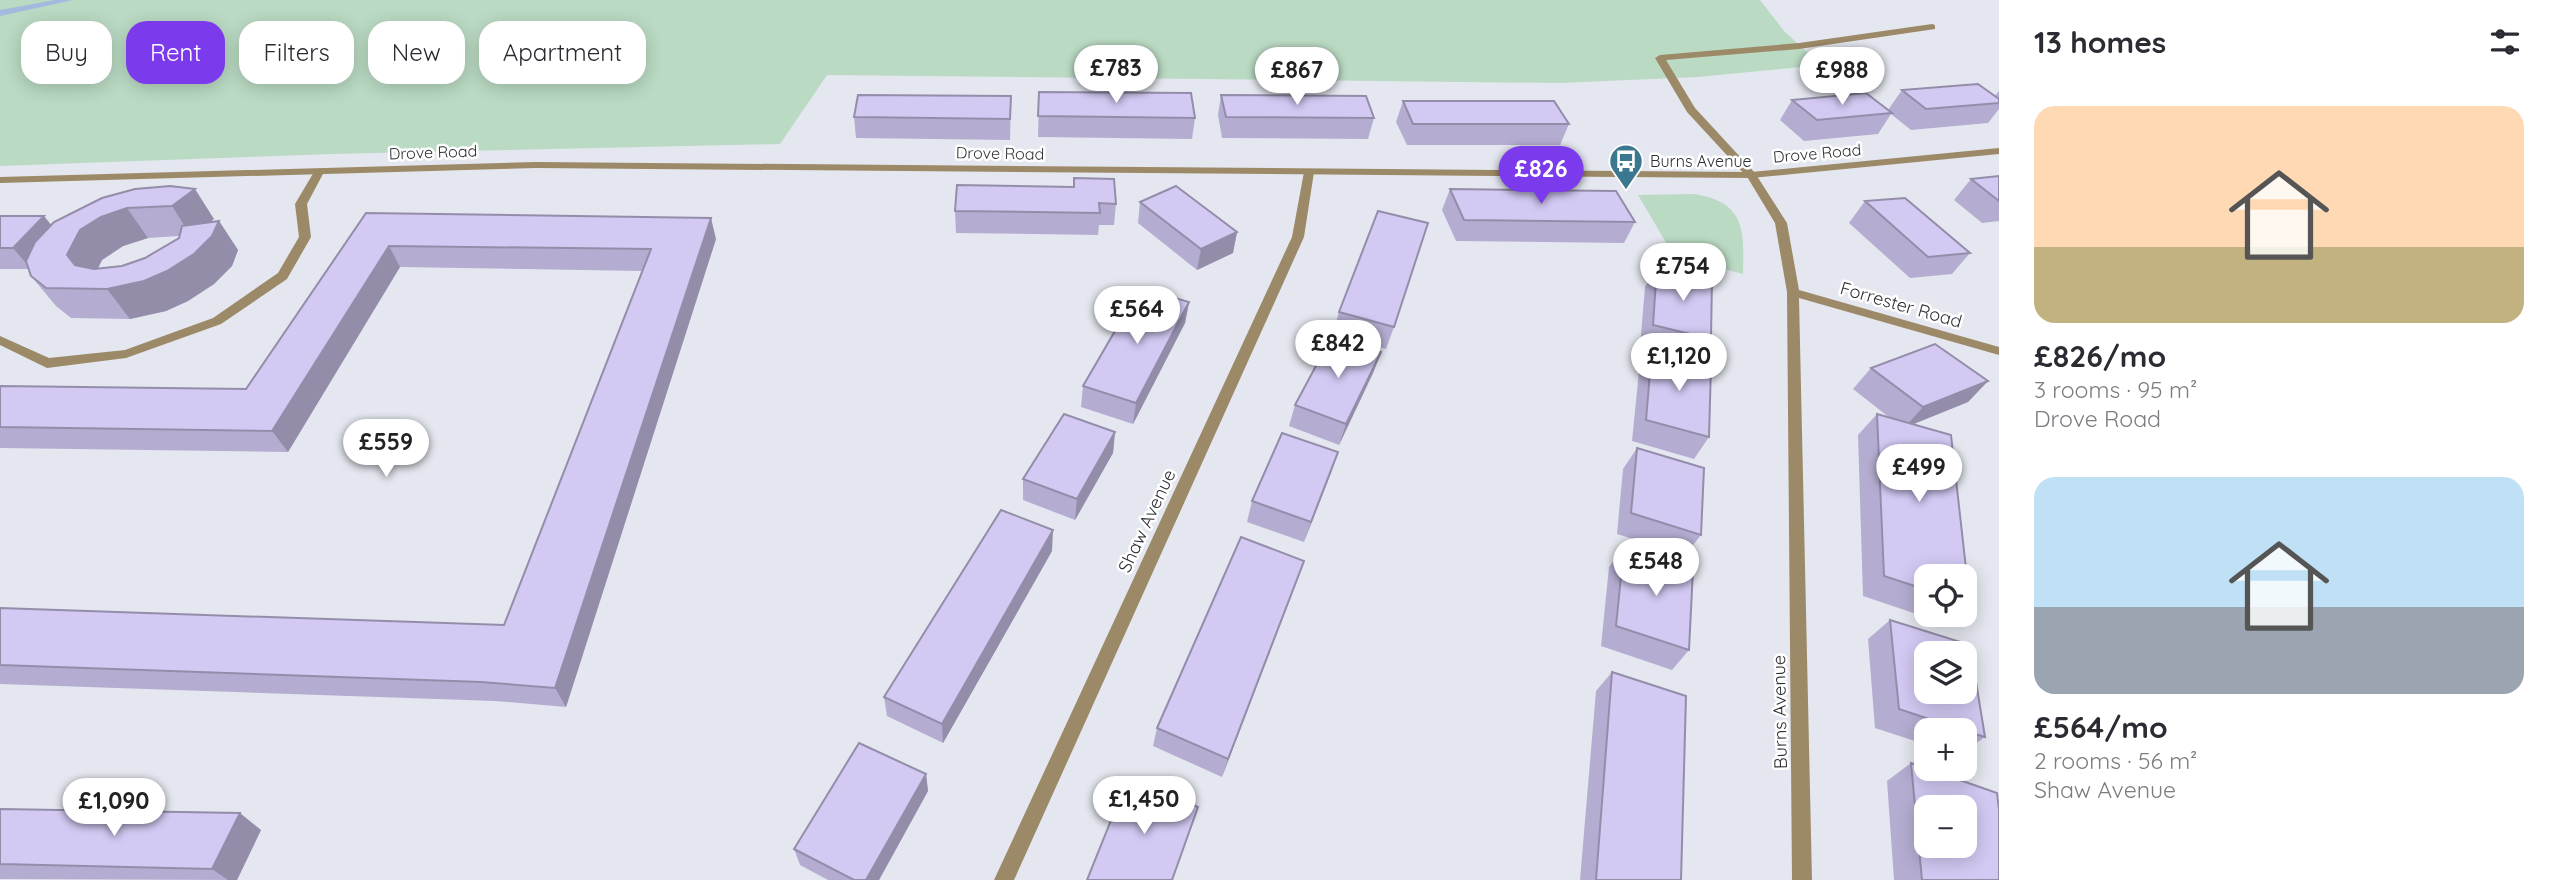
<!DOCTYPE html>
<html lang="en">
<head>
<meta charset="utf-8">
<style>
	:root { --surface:#fff; --page:#f2f2f3; --text:#2b2b33; --muted:#7c7c81; --accent:#7c3aed }
	body { margin:0; font-family:Quicksand,sans-serif; background:var(--page); color:var(--text); height:100vh; display:flex; flex-direction:column; font-size:26px; white-space:nowrap }
	* { box-sizing:border-box; margin:0 }
	p { font-size:23px; color:var(--muted) }
	.icon { flex:none; width:38px; height:38px; fill:none; stroke:currentColor; stroke-width:2; stroke-linecap:round; stroke-linejoin:round }
	.map { position:relative; flex:1; overflow:hidden }
	.details { display:flex; flex-direction:column; background:var(--surface); width:560px }
	.details>* { flex:none }
	.banner { position:absolute; left:21px; top:21px; width:665px; height:63px; display:flex; gap:14px }
	.tools { position:absolute; left:1914px; top:564px; display:grid; gap:14px }
	.tools a { display:grid; place-items:center; width:63px; height:63px; border-radius:14px; background:var(--surface); box-shadow:0 4px 18px #0003; font-size:35px }
	.price { position:absolute; translate:-50% -60px; padding:0 16px; border-radius:24px; background:#fff; color:#222; font-size:23px; line-height:46px; filter:drop-shadow(0 2px 4px #0008) }
	.price::after { content:''; position:absolute; left:50%; top:42px; width:21px; height:16px; margin-left:-10px; background:inherit; clip-path:polygon(0 0,100% 0,50% 100%) }
	.price.on { background:var(--accent); color:#fff }
	ul { padding:0; list-style:none }
	li { display:grid; align-content:center; gap:14px; height:371px; padding:0 35px }
	li span { display:grid; place-items:center; height:217px; border-radius:21px; color:#555 }
	li>.icon { margin-inline-start:auto }
	span .icon { width:126px; height:126px; fill:#fffc; stroke-width:1 }
	li b { font-size:30px }
	h2 { display:flex; justify-content:space-between; align-items:center; height:84px; padding:0 35px; font-size:30px }
	.pill { padding:0 24px; border-radius:21px; background:var(--surface); box-shadow:0 4px 18px #0003; font-size:24px; line-height:63px }
	.pill.on { background:var(--accent); color:#fff }
	main { display:flex; flex:1; min-height:0 }
	.map>svg:first-child { display:block }
	.green { fill:#badac3 }
	.lines { fill:none; stroke-linecap:round; stroke-linejoin:round }
	.stream { fill:#a5b9df; fill-rule:evenodd }
	.service { fill:#9c8967; fill-rule:evenodd }
	.minor { fill:#9c8967; fill-rule:evenodd }
	.tertiary { fill:#9c8967; fill-rule:evenodd }
	.wall { fill:#b5add1; fill-rule:evenodd }
	.shaded-wall { fill:#948daa }
	.building { fill:#d3c9f3; stroke:#948daa; stroke-width:2; fill-rule:evenodd }
	.labels { text-anchor:middle; stroke-width:5; stroke-linejoin:round; paint-order:stroke }
	.far-street-label { font-size:16px; fill:#2e2f33; stroke:#fff }
	.far-poi-label { font-size:16px; fill:#2e2f33; stroke:#fff; text-anchor:start }
	.street-label { font-size:18px; fill:#2e2f33; stroke:#fff }
</style>
</head>
<body>
<main>
<div class="map">
<svg width="1999" height="880" viewBox="0 0 1999 880">
	<rect width="100%" height="100%" fill="#e4e7ef"/>
	<g class="green">
		<polygon points="0,0 1760,0 1784,31 1821,65 1698,77 1560,83 827,75 780,144 331,154 0,166"/>
		<path d="M 1694,194 C 1746,202 1744,231 1743,274 L 1674,256 L 1638,195 Z"/>
	</g>
	<g class="lines">
		<polygon class="stream" points="55,0 73,0 0,16 0,10"/>
		<polygon class="service" points="1932,24 1935,25 1935,29 1799,49 1666,60 1695,108 1755,173 1756,175 1751,178 1747,177 1687,112 1655,58 1660,55 1799,43"/>
		<g class="minor">
			<polygon points="319,169 324,172 307,204 311,237 287,279 221,324 126,358 47,368 0,345 0,336 49,358 125,350 213,318 278,273 299,237 295,204 314,172"/>
			<polygon points="1309,169 1314,172 1304,237 1014,880 994,880 1292,237 1304,172"/>
			<polygon points="1751,172 1755,173 1787,223 1799,290 1999,347 1999,355 1799,298 1812,880 1792,880 1787,292 1775,223 1746,175"/>
		</g>
		<polygon class="tertiary" points="1999,148 1999,154 1751,178 536,168 0,183 0,177 536,162 1751,172"/>
	</g>
	<g class="wall">
		<polygon points="1902,90 1995,96 1999,91 1999,109 1988,123 1911,130 1891,114 1878,134 1804,141 1780,120 1792,100 1888,110"/>
		<polygon points="1039,92 1195,118 1192,139 1038,137"/>
		<polygon points="1221,95 1374,118 1368,139 1222,138 1218,115"/>
		<polygon points="1011,96 1010,140 856,138 854,117"/>
		<polygon points="1403,101 1569,124 1560,145 1407,145 1396,122"/>
		<polygon points="1999,176 1999,221 1982,223 1954,200 1971,179"/>
		<polygon points="1074,178 1116,204 1114,225 1099,225 1098,235 956,233 955,211 1073,187"/>
		<path d="M 135,189 L 214,219 L 210,222 L 219,221 L 238,250 L 232,266 L 214,284 L 188,301 L 166,311 L 130,319 L 71,318 L 56,306 L 31,276 L 29,269 L 0,269 L 0,216 L 51,225 ZM 179,236 L 179,238 L 145,258 L 122,266 L 98,269 L 102,260 L 123,246 L 148,238 Z"/>
		<polygon points="1450,189 1635,222 1624,243 1456,241 1442,210"/>
		<polygon points="1865,201 1970,253 1952,274 1910,278 1849,223"/>
		<polygon points="1140,202 1237,232 1233,253 1197,270 1138,223"/>
		<polygon points="366,213 716,239 566,707 495,701 0,684 0,608 504,625 642,271 400,267 288,452 0,448 0,386 246,389"/>
		<polygon points="1657,266 1711,339 1697,361 1640,346 1645,287"/>
		<polygon points="1189,302 1185,323 1133,424 1081,407 1083,386"/>
		<polygon points="1339,312 1394,327 1386,349 1333,333"/>
		<polygon points="1935,344 1988,381 1968,402 1913,424 1951,435 1970,604 1965,608 1965,576 1927,576 1927,614 1958,614 1946,624 1863,596 1858,435 1877,414 1890,418 1853,389 1871,368"/>
		<polygon points="1652,349 1709,437 1694,459 1632,441 1639,371"/>
		<polygon points="1381,352 1373,373 1339,445 1289,426 1295,405"/>
		<polygon points="1115,432 1113,453 1075,520 1023,500 1023,479"/>
		<polygon points="1637,448 1701,535 1685,555 1617,534 1623,469"/>
		<polygon points="1338,452 1304,542 1247,522 1252,501"/>
		<polygon points="1624,547 1689,650 1672,670 1601,646 1609,567"/>
		<polygon points="1052,551 943,743 887,716 884,697"/>
		<polygon points="1304,561 1222,777 1153,746 1157,728"/>
		<polygon points="1890,620 1985,737 1965,751 1965,730 1927,730 1927,745 1875,728 1868,639"/>
		<polygon points="1612,672 1681,880 1580,880 1596,691"/>
		<polygon points="1911,763 1999,880 1894,880 1887,781"/>
		<polygon points="926,774 928,791 879,880 828,880 800,865 794,849"/>
		<polygon points="0,809 261,830 237,880 0,879"/>
	</g>
	<g class="shaded-wall">
		<polygon points="195,189 214,219 191,236 172,206"/>
		<polygon points="127,208 148,238 123,246 102,260 90,284 98,295 67,255 80,230 101,217"/>
		<polygon points="44,216 61,237 31,269 13,248"/>
		<polygon points="711,218 716,239 566,707 555,688"/>
		<polygon points="219,221 238,250 232,266 214,284 188,301 166,311 130,319 107,289"/>
		<polygon points="1237,232 1233,253 1197,270 1201,249"/>
		<polygon points="389,246 400,267 288,452 272,431"/>
		<polygon points="1189,302 1185,323 1133,424 1136,403"/>
		<polygon points="1381,352 1373,373 1339,445 1346,424"/>
		<polygon points="1988,381 1968,402 1904,428 1923,407"/>
		<polygon points="1115,432 1113,453 1075,520 1077,499"/>
		<polygon points="1338,452 1331,473 1304,542 1311,522"/>
		<polygon points="1053,530 1052,551 943,743 942,724"/>
		<polygon points="1304,561 1297,581 1222,777 1228,759"/>
		<polygon points="926,774 928,791 879,880 866,880"/>
		<polygon points="240,813 261,830 237,880 228,880 212,869"/>
	</g>
	<g class="building">
		<polygon points="1978,84 1999,99 1999,103 1926,109 1902,90"/>
		<polygon points="1039,92 1191,93 1195,118 1038,116"/>
		<polygon points="1866,93 1892,113 1817,120 1792,100"/>
		<polygon points="858,95 1011,96 1010,119 854,117"/>
		<polygon points="1221,95 1366,96 1374,118 1226,117"/>
		<polygon points="1403,101 1554,101 1569,124 1413,124"/>
		<polygon points="1999,176 1999,201 1971,179"/>
		<polygon points="1074,178 1114,179 1116,204 1099,203 1100,213 955,211 957,185 1074,187"/>
		<polygon points="170,186 195,189 172,206 127,208 101,217 80,230 67,255 75,265 94,269 122,266 145,258 179,238 182,226 219,221 212,236 194,254 167,271 144,281 107,289 46,288 31,276 26,261 35,242 54,222 102,198 135,189"/>
		<polygon points="1176,186 1237,232 1201,249 1140,202"/>
		<polygon points="1450,189 1616,191 1635,222 1464,220"/>
		<polygon points="1905,198 1970,253 1928,257 1865,201"/>
		<polygon points="1378,211 1428,223 1394,327 1339,312"/>
		<polygon points="366,213 711,218 555,688 481,682 0,665 0,608 504,625 651,249 389,246 272,431 0,427 0,386 246,389"/>
		<polygon points="0,216 44,216 13,248 0,248"/>
		<polygon points="1657,266 1712,279 1711,339 1653,325"/>
		<polygon points="1140,288 1189,302 1136,403 1083,386"/>
		<polygon points="1332,336 1381,352 1346,424 1295,405"/>
		<polygon points="1935,344 1988,381 1923,407 1871,368"/>
		<polygon points="1652,349 1711,365 1709,437 1646,420"/>
		<polygon points="1064,414 1115,432 1077,499 1023,479"/>
		<polygon points="1877,414 1951,435 1970,604 1965,603 1965,576 1927,576 1927,590 1884,576"/>
		<polygon points="1282,433 1338,452 1311,522 1252,501"/>
		<polygon points="1637,448 1704,468 1701,535 1631,513"/>
		<polygon points="1001,510 1053,530 942,724 884,697"/>
		<polygon points="1241,537 1304,561 1228,759 1157,728"/>
		<polygon points="1624,547 1693,569 1689,650 1616,626"/>
		<path d="M 1890,620 L 1970,645 L 1985,737 L 1965,731 L 1965,730 L 1962,730 L 1899,709 ZM 1927,653 L 1965,653 L 1965,691 L 1927,691 Z"/>
		<polygon points="1612,672 1686,696 1681,880 1596,880"/>
		<polygon points="859,743 926,774 866,880 854,880 794,849"/>
		<path d="M 1911,763 L 1997,793 L 1999,810 L 1999,880 L 1922,880 ZM 1927,807 L 1965,807 L 1965,845 L 1927,845 Z"/>
		<polygon points="1128,778 1198,807 1172,880 1087,880"/>
		<polygon points="0,809 240,813 212,869 0,864"/>
	</g>
	<defs>
		<g id="bus-pin" transform="scale(1.75)"><path d="M0 17L-7.5 6A9.5 9.5 0 1 1 7.5 6Z" fill="#3b778e" stroke="#fff"/><path d="M-5-6H5V4H4V6H2V4H-2V6H-4V4H-5ZM-3.5-4V0h7V-4ZM-3.5 1.2v1.5H-2V1.2ZM2 1.2v1.5H3.5V1.2Z" fill="#fff"/></g>
	</defs>
	<g fill-rule="evenodd">
		<use href="#bus-pin" x="1626" y="161"/>
	</g>
	<g class="labels">
		<g class="far-street-label">
			<text transform="translate(433 152) rotate(-2)" y="6">Drove Road</text>
			<text transform="translate(1000 153) rotate(1)" y="6">Drove Road</text>
			<text transform="translate(1817 153) rotate(-5)" y="6">Drove Road</text>
		</g>
		<g class="far-poi-label">
			<text x="1650" y="167">Burns Avenue</text>
		</g>
		<g class="street-label">
			<text transform="translate(1901 305) rotate(16)" y="6">Forrester Road</text>
			<text transform="translate(1147 521) rotate(-65)" y="6">Shaw Avenue</text>
			<text transform="translate(1780 712) rotate(-91)" y="6">Burns Avenue</text>
		</g>
	</g>
</svg>
<div class="tools">
<a><svg class="icon" aria-label="locate" viewBox="0 0 24 24"><circle cx="12" cy="12" r="6"/><path d="M12 2v4M12 18v4M2 12h4M18 12h4"/></svg></a>
<a><svg class="icon" aria-label="layers" viewBox="0 0 24 24"><path d="M12 4l9 5-9 5-9-5zM3 14l9 5 9-5"/></svg></a>
<a>+</a>
<a>−</a>
</div>
<b class="price" style="left:1116px;top:105px">£783</b>
<b class="price" style="left:1297px;top:107px">£867</b>
<b class="price" style="left:1842px;top:107px">£988</b>
<b class="price on" style="left:1541px;top:206px">£826</b>
<b class="price" style="left:1683px;top:303px">£754</b>
<b class="price" style="left:1137px;top:346px">£564</b>
<b class="price" style="left:1338px;top:380px">£842</b>
<b class="price" style="left:1679px;top:393px">£1,120</b>
<b class="price" style="left:386px;top:479px">£559</b>
<b class="price" style="left:1919px;top:504px">£499</b>
<b class="price" style="left:1656px;top:598px">£548</b>
<b class="price" style="left:1144px;top:836px">£1,450</b>
<b class="price" style="left:114px;top:838px">£1,090</b>
<div class="banner">
<a class="pill">Buy</a>
<a class="pill on">Rent</a>
<a class="pill">Filters</a>
<a class="pill">New</a>
<a class="pill">Apartment</a>
</div>
</div>
<section class="details">
<h2>13 homes<svg class="icon" aria-label="filters" viewBox="0 0 24 24"><path d="M4 7h16M4 17h16"/><circle cx="9" cy="7" r="2"/><circle cx="15" cy="17" r="2"/></svg></h2>
<ul>
<li><span style="background:linear-gradient(#ffd9b3 65%,#c2b280 0)"><svg class="icon" aria-label="home" viewBox="0 0 24 24"><path d="M3 11l9-7 9 7M6 9v11h12V9"/></svg></span><div><b>£826/mo</b><p>3 rooms · 95 m²</p><p>Drove Road</p></div></li>
<li><span style="background:linear-gradient(#bfe0f5 60%,#9aa5b1 0)"><svg class="icon" aria-label="home" viewBox="0 0 24 24"><path d="M3 11l9-7 9 7M6 9v11h12V9"/></svg></span><div><b>£564/mo</b><p>2 rooms · 56 m²</p><p>Shaw Avenue</p></div></li>
</ul>
</section>
</main>
</body>
</html>
